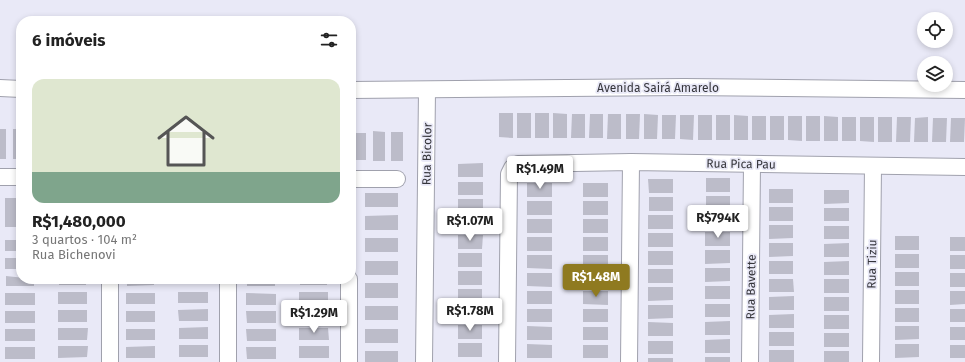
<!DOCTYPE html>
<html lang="pt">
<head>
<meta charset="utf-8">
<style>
	:root { --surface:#fff; --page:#f6f6f6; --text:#222; --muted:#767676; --accent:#8f7a20 }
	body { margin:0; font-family:"Fira Sans",sans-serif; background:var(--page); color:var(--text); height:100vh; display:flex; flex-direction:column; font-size:15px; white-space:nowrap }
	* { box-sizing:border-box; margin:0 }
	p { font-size:13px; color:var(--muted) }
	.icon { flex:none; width:22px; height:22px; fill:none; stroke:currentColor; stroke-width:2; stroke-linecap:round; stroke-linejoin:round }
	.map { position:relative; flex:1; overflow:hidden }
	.drawer { position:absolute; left:16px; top:16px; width:340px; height:268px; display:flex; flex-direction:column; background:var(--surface); border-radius:16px; box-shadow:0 2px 6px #0003 }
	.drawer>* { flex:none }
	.buttons { position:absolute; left:917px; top:12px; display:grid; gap:8px }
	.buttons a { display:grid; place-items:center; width:36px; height:36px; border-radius:50%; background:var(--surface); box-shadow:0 2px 6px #0003; font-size:20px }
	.price { position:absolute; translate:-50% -34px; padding:0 9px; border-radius:4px; background:#fff; color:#222; font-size:13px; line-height:26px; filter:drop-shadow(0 1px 2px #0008) }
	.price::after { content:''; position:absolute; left:50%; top:24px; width:12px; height:9px; margin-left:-6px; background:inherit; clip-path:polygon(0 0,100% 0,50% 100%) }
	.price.active { background:var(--accent); color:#fff }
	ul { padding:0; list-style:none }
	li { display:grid; align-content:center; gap:8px; height:212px; padding:0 16px }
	li span { display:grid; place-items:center; height:124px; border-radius:12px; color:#555 }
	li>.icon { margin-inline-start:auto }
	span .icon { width:72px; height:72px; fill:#fffc; stroke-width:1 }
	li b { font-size:17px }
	h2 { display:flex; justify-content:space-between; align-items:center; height:48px; padding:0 16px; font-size:17px }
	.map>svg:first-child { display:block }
	.building { fill:#bcbcc9 }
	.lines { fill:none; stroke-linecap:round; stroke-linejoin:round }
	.minor-casing { stroke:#a0a1ad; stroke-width:18 }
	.minor { stroke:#fff; stroke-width:16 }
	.labels { text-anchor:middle; stroke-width:3.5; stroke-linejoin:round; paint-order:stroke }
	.street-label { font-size:12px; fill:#36363c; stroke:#e9e9f7 }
</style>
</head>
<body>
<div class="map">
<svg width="965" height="362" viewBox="0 0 965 362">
	<rect width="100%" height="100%" fill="#e9e9f7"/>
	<g class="building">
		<polygon points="499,113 513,113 513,138 499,137"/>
		<rect x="517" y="113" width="14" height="25"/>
		<rect x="535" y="113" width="14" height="25"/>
		<polygon points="553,113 567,114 567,138 553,138"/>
		<polygon points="572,114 585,114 585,138 571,138"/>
		<polygon points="590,114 603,114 603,138 589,138"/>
		<polygon points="608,114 621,114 621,139 607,139"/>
		<polygon points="626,114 640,114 639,139 626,139"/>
		<polygon points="644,114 658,115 657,139 644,139"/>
		<polygon points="662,115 676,115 675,139 662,139"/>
		<polygon points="680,115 694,115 693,140 680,139"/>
		<rect x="698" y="115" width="14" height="25"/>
		<rect x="716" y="115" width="14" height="25"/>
		<polygon points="734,115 748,116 748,140 734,140"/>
		<rect x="752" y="116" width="14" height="24"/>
		<rect x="770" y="116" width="14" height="24"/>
		<polygon points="788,116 802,116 802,141 788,140"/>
		<rect x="806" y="116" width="14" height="25"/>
		<polygon points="824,116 838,117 838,141 824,141"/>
		<rect x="842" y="117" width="14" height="24"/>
		<polygon points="860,117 874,117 874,142 860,141"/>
		<rect x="878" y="117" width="14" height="25"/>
		<polygon points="897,117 911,117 910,142 896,142"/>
		<polygon points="928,117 928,142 914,142 915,118"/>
		<polygon points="933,118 947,118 946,142 932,142"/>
		<polygon points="951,118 965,118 964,142 950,142"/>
		<rect x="0" y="129" width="6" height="30"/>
		<rect x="13" y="129" width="8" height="30"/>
		<polygon points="373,131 385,132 385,161 373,161"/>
		<rect x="391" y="132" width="12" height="29"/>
		<rect x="356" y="133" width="10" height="27"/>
		<polygon points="483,163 483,177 458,177 458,164"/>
		<rect x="706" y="178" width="24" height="14"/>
		<polygon points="648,179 673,179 673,193 649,193"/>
		<rect x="458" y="182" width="25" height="13"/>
		<rect x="527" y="183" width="25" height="14"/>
		<rect x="583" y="183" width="25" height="14"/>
		<rect x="769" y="189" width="24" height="14"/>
		<polygon points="824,190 849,190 849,203 824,204"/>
		<rect x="365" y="193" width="33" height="14"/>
		<rect x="706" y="196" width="24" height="14"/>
		<rect x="649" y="197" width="24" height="14"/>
		<polygon points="5,198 17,198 16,227 5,227"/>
		<rect x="458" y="199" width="25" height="14"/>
		<rect x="527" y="201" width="25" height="14"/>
		<rect x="583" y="201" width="25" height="14"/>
		<rect x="769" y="207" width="24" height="14"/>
		<rect x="824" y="208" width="25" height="13"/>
		<polygon points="706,214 730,214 730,228 705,228"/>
		<polygon points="398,215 398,230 365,230 365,216"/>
		<rect x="648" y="215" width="25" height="14"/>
		<polygon points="458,217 483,217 482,231 458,231"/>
		<rect x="527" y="219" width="25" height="14"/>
		<rect x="583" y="219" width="25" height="14"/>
		<polygon points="769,225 793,225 793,238 769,239"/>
		<rect x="824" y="226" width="25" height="13"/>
		<rect x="705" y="232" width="25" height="14"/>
		<rect x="648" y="233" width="25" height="14"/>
		<polygon points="458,235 483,235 482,249 458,249"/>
		<rect x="895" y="236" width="24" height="14"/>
		<rect x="527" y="237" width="25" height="14"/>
		<rect x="583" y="237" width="25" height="14"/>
		<rect x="950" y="237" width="15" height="14"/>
		<rect x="365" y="238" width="33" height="14"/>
		<rect x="5" y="240" width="16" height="11"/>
		<polygon points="769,243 793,243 793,256 769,257"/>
		<polygon points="849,243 849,257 824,257 824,244"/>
		<polygon points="705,250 730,250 730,263 705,264"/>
		<rect x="648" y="251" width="25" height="14"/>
		<rect x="458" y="253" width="24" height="14"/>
		<rect x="895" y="254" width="24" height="14"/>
		<polygon points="527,255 552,255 552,269 527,268"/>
		<rect x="583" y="255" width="25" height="14"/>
		<rect x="950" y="255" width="15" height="14"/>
		<rect x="5" y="258" width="16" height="11"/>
		<rect x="365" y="261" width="33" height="14"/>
		<rect x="769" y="261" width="24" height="13"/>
		<polygon points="849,261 849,275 824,275 824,262"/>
		<polygon points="705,268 730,268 730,281 705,282"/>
		<rect x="648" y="269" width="25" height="14"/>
		<rect x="458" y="271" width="24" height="14"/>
		<rect x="895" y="272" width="24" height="14"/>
		<polygon points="527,273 552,273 552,287 527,286"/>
		<rect x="583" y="273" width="25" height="14"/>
		<rect x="950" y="273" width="15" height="14"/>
		<polygon points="6,276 34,279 34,286 6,286"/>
		<rect x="59" y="279" width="27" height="6"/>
		<polygon points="127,279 154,279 154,285 127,286"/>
		<rect x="179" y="279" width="28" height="5"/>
		<rect x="247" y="279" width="28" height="7"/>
		<rect x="300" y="279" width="27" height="6"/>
		<polygon points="769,279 793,279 794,292 769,292"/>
		<rect x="824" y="279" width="25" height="14"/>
		<rect x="365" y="283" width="33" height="15"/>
		<rect x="705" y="286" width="25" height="13"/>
		<polygon points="648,287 673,287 673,300 648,301"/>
		<rect x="458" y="289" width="24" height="14"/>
		<rect x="895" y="290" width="24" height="14"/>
		<rect x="527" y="291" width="25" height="13"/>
		<polygon points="583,291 608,291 608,305 583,304"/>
		<polygon points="950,291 965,291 965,304 950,305"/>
		<rect x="58" y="292" width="29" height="12"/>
		<rect x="178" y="292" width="30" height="11"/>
		<rect x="299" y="292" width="29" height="12"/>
		<rect x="5" y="293" width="30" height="12"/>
		<rect x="126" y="293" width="29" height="11"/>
		<polygon points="246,293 276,294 276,305 246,305"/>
		<polygon points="794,296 794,310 769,310 769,297"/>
		<rect x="824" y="297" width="25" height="14"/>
		<rect x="705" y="304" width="25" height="13"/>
		<polygon points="648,305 673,305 673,318 648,319"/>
		<rect x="365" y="306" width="33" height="14"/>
		<rect x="458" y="307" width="24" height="14"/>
		<rect x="895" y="308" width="24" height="14"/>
		<polygon points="208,309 208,321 179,321 178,310"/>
		<rect x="527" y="309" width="25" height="13"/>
		<rect x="583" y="309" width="25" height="13"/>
		<rect x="950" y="309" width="15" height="13"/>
		<rect x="58" y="310" width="29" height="12"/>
		<polygon points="299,310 328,310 329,322 299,322"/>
		<rect x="5" y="311" width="30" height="12"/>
		<rect x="126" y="311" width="29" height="11"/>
		<polygon points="246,311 276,311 276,323 247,323"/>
		<polygon points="794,314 794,328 769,328 769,315"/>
		<rect x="824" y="315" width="25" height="14"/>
		<polygon points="730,321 730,335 705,335 705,322"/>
		<polygon points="648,322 673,323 673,336 648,336"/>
		<rect x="458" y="325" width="24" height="14"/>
		<polygon points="527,326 552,327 552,340 527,340"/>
		<polygon points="895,326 919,326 919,339 895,340"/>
		<polygon points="208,327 208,339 179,339 179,328"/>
		<rect x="583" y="327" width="25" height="13"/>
		<rect x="950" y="327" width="15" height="13"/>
		<polygon points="58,328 88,328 87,340 58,340"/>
		<polygon points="299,328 328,328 329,340 299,340"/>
		<rect x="5" y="329" width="30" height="12"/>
		<rect x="126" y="329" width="29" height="11"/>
		<polygon points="246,329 276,329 276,341 247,341"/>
		<rect x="365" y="329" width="33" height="14"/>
		<rect x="769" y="332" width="25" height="14"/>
		<rect x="824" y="333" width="25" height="14"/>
		<polygon points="730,339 730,353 705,353 705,340"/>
		<rect x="648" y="341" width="25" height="13"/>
		<rect x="458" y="343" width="24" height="14"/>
		<polygon points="527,344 552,345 552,358 527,358"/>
		<polygon points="895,344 919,344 919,357 895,358"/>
		<rect x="179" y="345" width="29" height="12"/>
		<rect x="583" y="345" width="25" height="13"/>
		<rect x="950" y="345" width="15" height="13"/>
		<polygon points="58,346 88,346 87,357 58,358"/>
		<polygon points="155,346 155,358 126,358 126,347"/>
		<rect x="299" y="346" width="30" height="12"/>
		<rect x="5" y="347" width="30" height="12"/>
		<polygon points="246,347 276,347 276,359 247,359"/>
		<rect x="769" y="350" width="25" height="12"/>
		<rect x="365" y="351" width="33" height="11"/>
		<rect x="824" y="351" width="25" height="11"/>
		<rect x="705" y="357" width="25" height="5"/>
		<rect x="648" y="358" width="25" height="4"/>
	</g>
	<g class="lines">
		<g class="minor-casing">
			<g id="minor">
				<polyline points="0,88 21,89"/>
				<polyline points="351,90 684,87 965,90"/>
				<polyline points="0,177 21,177"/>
				<polyline points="351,179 397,179"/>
				<polyline points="228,279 228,362"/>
				<polyline points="349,279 349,362"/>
				<polyline points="110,362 110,279"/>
				<polyline points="424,362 427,90"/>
				<polyline points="507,362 509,174 512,168 518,164 631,162 965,167"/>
				<polyline points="629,362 631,162"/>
				<polyline points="750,362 752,164"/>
				<polyline points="871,362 873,166"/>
			</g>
		</g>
		<use href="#minor" class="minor"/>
	</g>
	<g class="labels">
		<g class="street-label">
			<text x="658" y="92">Avenida Sairá Amarelo</text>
			<text transform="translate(427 154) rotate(-89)" y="4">Rua Bicolor</text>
			<text transform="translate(741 164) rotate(1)" y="4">Rua Pica Pau</text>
			<text transform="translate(872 264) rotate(-89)" y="4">Rua Tiziu</text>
			<text transform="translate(751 287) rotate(-89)" y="4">Rua Bavette</text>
		</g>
	</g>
</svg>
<div class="buttons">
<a><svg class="icon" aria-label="locate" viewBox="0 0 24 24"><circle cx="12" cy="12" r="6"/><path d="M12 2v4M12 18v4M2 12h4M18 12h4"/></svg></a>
<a><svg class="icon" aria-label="layers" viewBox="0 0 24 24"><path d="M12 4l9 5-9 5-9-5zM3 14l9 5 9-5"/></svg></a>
</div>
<b class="price" style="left:540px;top:190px">R$1.49M</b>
<b class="price" style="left:718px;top:239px">R$794K</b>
<b class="price" style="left:470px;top:242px">R$1.07M</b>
<b class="price active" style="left:596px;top:298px">R$1.48M</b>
<b class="price" style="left:470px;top:332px">R$1.78M</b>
<b class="price" style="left:314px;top:334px">R$1.29M</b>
<section class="drawer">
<h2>6 imóveis<svg class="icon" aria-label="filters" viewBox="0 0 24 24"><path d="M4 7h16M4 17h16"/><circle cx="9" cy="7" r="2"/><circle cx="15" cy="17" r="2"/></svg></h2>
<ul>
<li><span style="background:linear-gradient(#dfe7d0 75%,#7fa58c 0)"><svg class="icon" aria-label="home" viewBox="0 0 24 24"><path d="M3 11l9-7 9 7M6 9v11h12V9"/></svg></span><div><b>R$1,480,000</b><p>3 quartos · 104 m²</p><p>Rua Bichenovi</p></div></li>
</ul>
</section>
</div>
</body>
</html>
